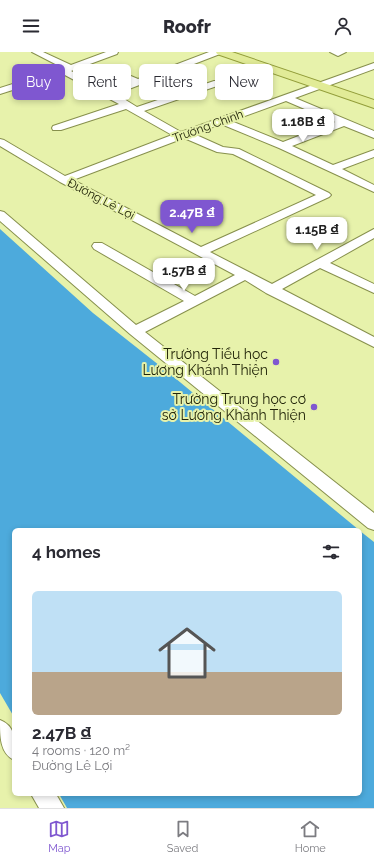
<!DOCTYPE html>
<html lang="en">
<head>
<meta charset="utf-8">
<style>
	:root { --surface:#fff; --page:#f2f2f3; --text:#2b2b33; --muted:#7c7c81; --line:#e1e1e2; --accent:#7f57d0 }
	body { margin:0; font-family:Raleway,sans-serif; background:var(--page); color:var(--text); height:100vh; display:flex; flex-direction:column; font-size:15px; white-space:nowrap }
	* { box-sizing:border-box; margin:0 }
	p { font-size:13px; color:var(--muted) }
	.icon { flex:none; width:22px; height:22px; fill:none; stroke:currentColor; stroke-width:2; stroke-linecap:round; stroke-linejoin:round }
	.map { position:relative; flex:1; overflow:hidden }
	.details { position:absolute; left:12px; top:476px; width:350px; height:268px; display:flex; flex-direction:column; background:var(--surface); border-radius:6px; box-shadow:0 2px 6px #0003 }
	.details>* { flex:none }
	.guide { position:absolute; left:12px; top:12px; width:350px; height:36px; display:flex; gap:8px }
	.price { position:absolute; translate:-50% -34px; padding:0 9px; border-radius:8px; background:#fff; color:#222; font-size:13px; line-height:26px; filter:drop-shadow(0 1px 2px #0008) }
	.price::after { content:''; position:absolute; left:50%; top:24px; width:12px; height:9px; margin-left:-6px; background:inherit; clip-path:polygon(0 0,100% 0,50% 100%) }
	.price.current { background:var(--accent); color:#fff }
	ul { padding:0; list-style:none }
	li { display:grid; align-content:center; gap:8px; height:212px; padding:0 20px }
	li span { display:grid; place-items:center; height:124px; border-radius:6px; color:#555 }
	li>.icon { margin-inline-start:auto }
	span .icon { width:72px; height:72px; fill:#fffc; stroke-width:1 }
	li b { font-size:17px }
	h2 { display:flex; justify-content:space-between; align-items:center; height:48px; padding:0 20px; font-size:17px }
	.pill { padding:0 14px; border-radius:6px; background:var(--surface); box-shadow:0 2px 6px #0003; font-size:14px; line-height:36px }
	.pill.current { background:var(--accent); color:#fff }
	header { display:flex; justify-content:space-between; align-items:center; height:52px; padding:0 20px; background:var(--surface); font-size:18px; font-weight:800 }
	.menu { display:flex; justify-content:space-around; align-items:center; height:56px; border-top:1px solid var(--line); background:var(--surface); font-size:11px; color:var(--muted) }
	.menu a { display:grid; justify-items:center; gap:2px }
	.menu .current { color:var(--accent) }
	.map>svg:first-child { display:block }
	.water { fill:#4daadc }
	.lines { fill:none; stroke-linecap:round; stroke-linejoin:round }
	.minor-casing { stroke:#87904d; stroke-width:2 }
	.major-casing { stroke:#929d39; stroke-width:2 }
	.minor { fill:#fff; fill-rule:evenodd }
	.major { fill:#e1eb97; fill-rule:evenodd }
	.poi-dot { fill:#7f57d0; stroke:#e7f2ab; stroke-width:1.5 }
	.labels { text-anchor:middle; stroke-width:4; stroke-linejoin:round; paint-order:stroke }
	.far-street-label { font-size:12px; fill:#23260a; stroke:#e7f2ab }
	.poi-label { font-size:14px; fill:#23260a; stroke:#e7f2ab; text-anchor:end }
</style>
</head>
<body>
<header><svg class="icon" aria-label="menu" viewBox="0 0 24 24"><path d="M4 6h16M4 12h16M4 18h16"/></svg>Roofr<svg class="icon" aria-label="person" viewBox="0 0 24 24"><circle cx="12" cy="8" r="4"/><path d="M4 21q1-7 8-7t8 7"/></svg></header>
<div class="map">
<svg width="374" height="756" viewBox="0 0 374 756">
	<rect width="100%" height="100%" fill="#e7f2ab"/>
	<g class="water">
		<polygon points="0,177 93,261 169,321 359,478 14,478 14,665 0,641"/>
		<polygon points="360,479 374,490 374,756 67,756 59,742 360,742"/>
	</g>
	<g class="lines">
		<g class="minor-casing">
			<g id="minor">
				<path d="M 32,0 L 43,0 L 71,13 L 106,0 L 118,0 L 117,2 L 71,19 L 109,39 L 130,30 L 108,21 L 106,19 L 108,17 L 114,17 L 138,27 L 209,0 L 221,0 L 220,2 L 116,42 L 137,55 L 214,29 L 220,29 L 222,31 L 220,33 L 144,59 L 181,80 L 374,11 L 374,17 L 295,46 L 374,79 L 374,86 L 344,74 L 292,94 L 333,113 L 374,98 L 374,105 L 342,117 L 374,133 L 374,140 L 279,96 L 221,72 L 194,82 L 223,95 L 239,97 L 329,141 L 331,143 L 329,145 L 210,200 L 272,232 L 374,177 L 374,186 L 330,211 L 374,232 L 374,241 L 320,216 L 282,237 L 374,285 L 374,295 L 266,241 L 245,228 L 145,280 L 374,461 L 374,478 L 368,476 L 130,282 L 0,169 L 0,159 L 4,160 L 136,273 L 184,249 L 94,197 L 92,194 L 94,191 L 102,191 L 195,244 L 235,223 L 60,130 L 0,94 L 0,87 L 4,88 L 65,124 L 172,83 L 126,57 L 61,78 L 53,78 L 52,76 L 53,74 L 119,52 L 63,22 L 0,42 L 0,36 L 63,16 ZM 286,49 L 335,70 L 283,90 L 231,69 ZM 184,86 L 217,100 L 233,102 L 316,143 L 201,195 L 73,128 Z"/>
				<polygon points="330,0 346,0 338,4"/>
				<path d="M 0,668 C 18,675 14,692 14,708 C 0,701 0,685 0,668 Z"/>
				<polygon points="31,742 56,742 64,756 39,756"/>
			</g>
		</g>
		<g class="major-casing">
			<polygon id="major" points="216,0 232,0 374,48 374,56 217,2"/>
		</g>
		<use href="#minor" class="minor"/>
		<use href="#major" class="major"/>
	</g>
	<g class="poi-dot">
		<circle cx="276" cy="310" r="4"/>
		<circle cx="314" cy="355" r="4"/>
	</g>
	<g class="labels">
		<g class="far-street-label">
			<text transform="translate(208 74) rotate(-20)" y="4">Trường Chinh</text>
			<text transform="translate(101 147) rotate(28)" y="4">Đường Lê Lợi</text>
		</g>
		<g class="poi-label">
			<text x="268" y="307">Trường Tiểu học<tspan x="268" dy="16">Lương Khánh Thiện</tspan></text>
			<text x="306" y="352">Trường Trung học cơ<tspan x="306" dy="16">sở Lương Khánh Thiện</tspan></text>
		</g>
	</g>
</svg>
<b class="price" style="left:303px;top:91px">1.18B ₫</b>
<b class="price current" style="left:192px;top:182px">2.47B ₫</b>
<b class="price" style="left:317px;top:199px">1.15B ₫</b>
<b class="price" style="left:184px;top:240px">1.57B ₫</b>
<div class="guide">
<a class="pill current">Buy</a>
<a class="pill">Rent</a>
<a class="pill">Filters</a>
<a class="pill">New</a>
</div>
<section class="details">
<h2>4 homes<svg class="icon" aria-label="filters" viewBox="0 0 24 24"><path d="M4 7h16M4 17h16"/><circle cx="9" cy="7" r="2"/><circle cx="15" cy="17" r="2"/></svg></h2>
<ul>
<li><span style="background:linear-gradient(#bfe0f5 65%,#b9a48a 0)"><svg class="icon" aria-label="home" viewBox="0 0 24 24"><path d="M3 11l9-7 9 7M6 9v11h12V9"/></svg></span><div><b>2.47B ₫</b><p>4 rooms · 120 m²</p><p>Đường Lê Lợi</p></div></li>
</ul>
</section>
</div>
<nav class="menu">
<a class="current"><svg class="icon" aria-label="map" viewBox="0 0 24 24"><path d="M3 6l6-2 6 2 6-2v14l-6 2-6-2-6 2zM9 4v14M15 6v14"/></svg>Map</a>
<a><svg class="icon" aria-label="saved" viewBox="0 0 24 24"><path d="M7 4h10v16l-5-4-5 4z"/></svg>Saved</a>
<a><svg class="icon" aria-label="home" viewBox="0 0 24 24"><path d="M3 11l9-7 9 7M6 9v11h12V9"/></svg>Home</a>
</nav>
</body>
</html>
